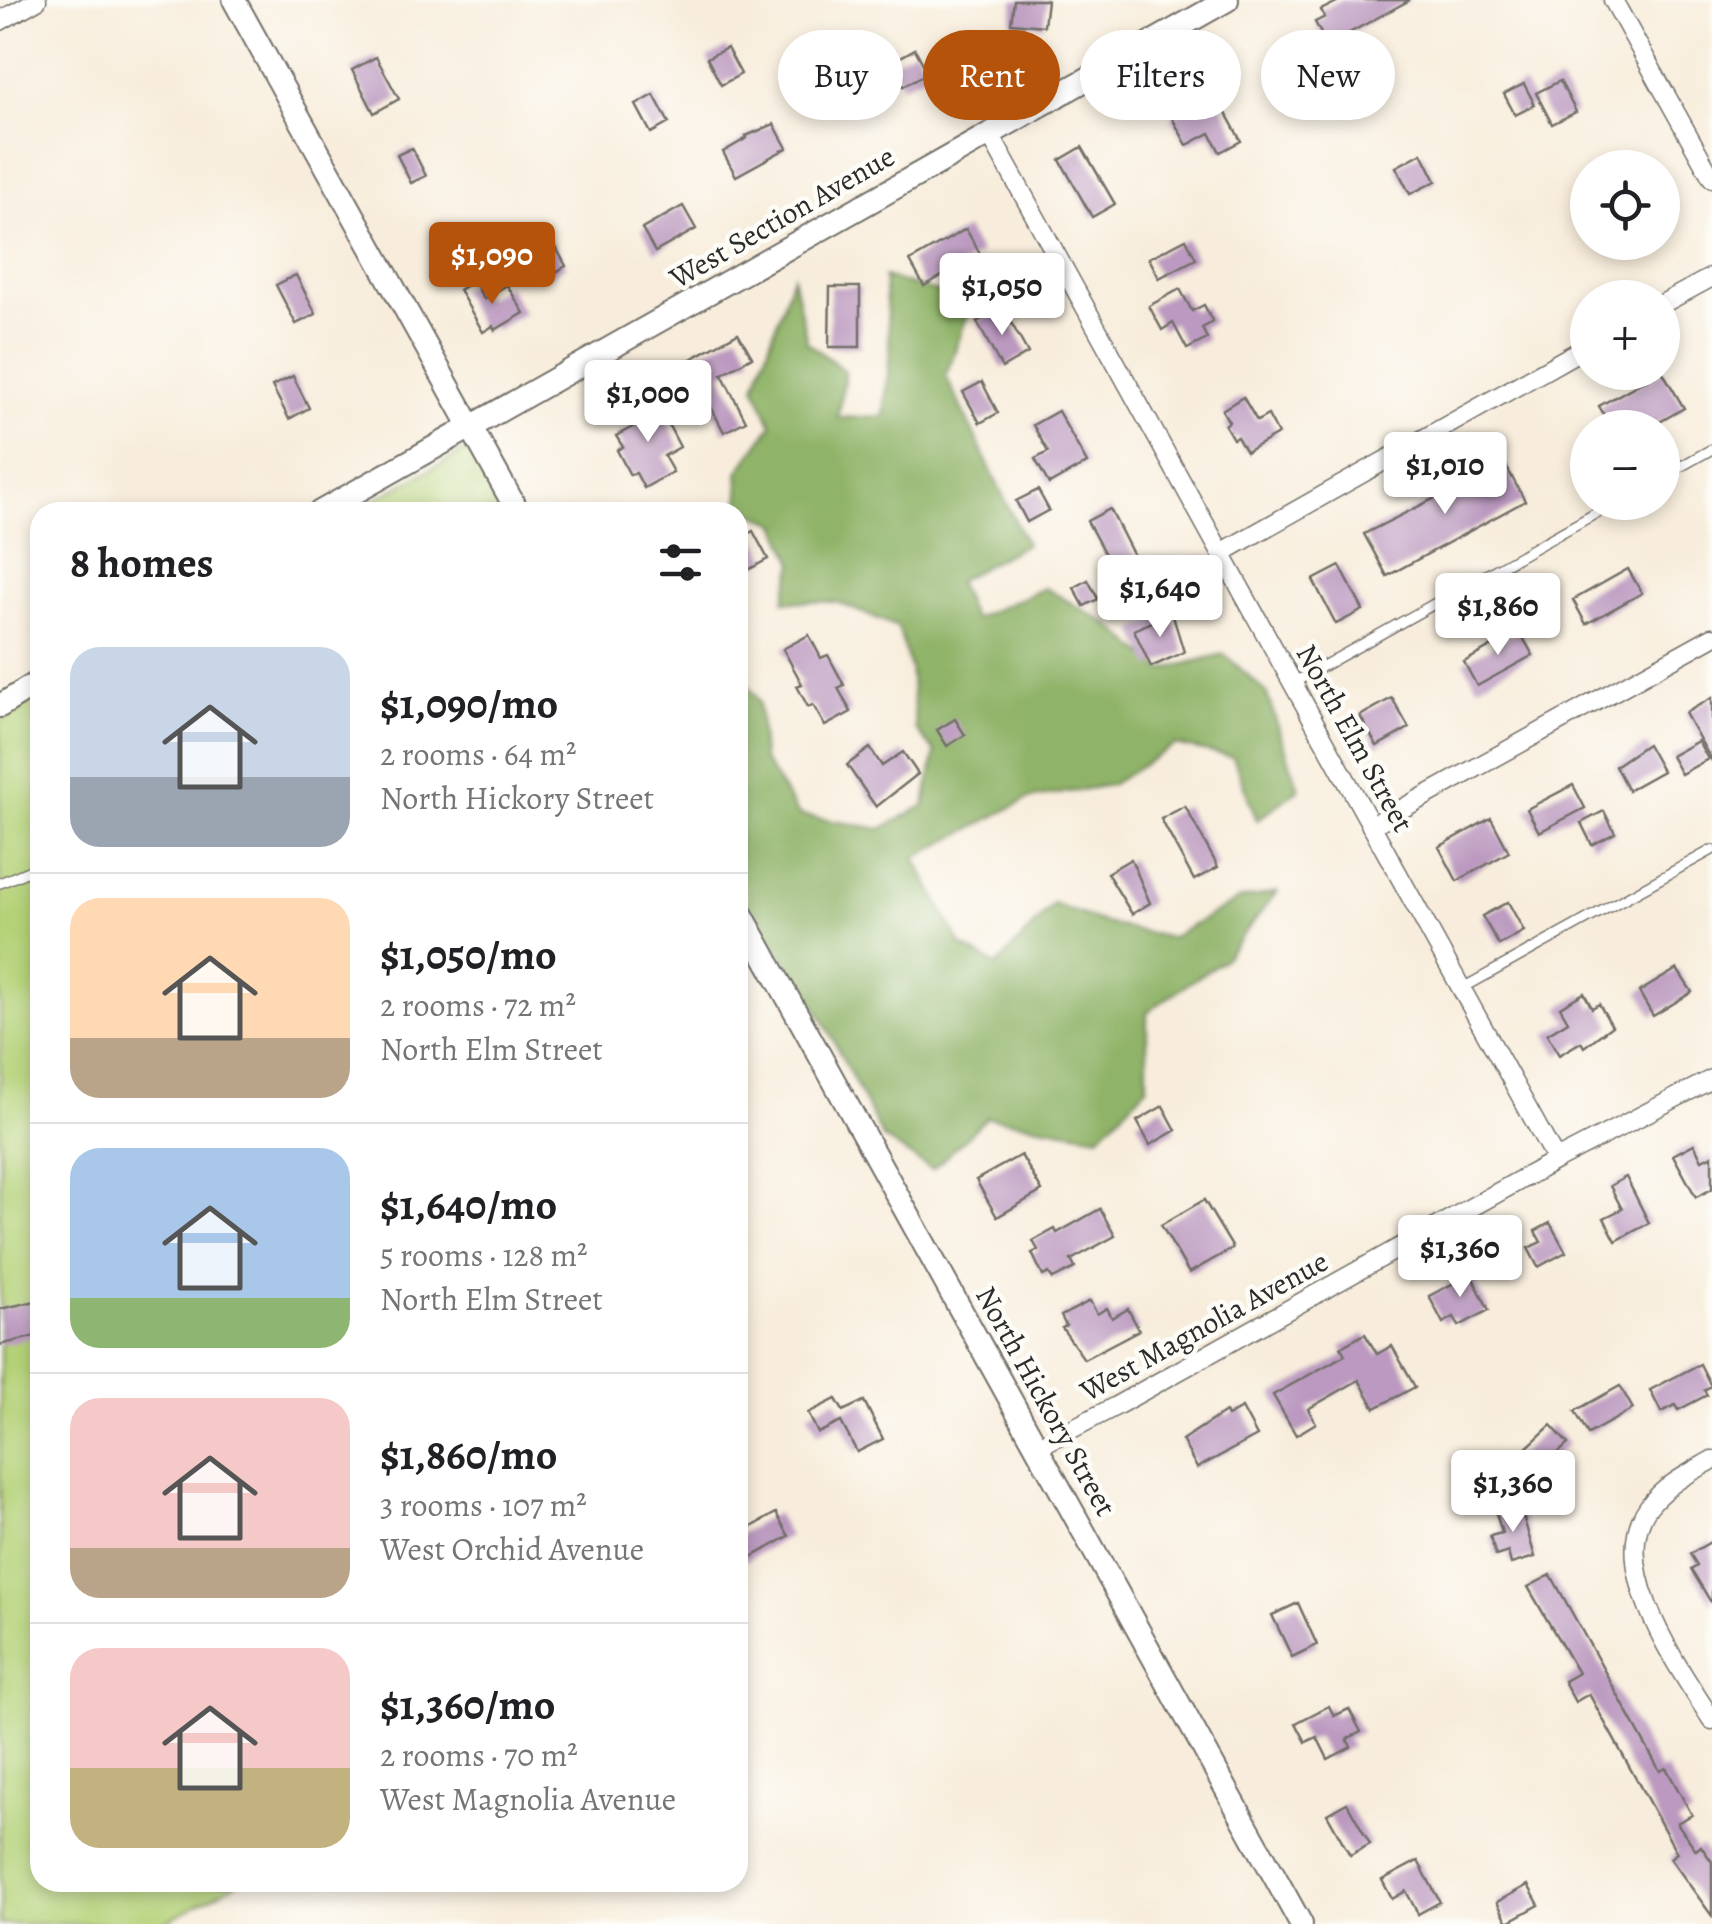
<!DOCTYPE html>
<html lang="en">
<head>
<meta charset="utf-8">
<style>
	:root { --surface:#fff; --page:#f2f2f2; --text:#202124; --muted:#757577; --line:#e0e0e0; --accent:#b45309 }
	body { margin:0; font-family:Alegreya,serif; background:var(--page); color:var(--text); height:100vh; display:flex; flex-direction:column; font-size:38px; white-space:nowrap }
	* { box-sizing:border-box; margin:0 }
	p { font-size:32px; color:var(--muted) }
	.icon { flex:none; width:55px; height:55px; fill:none; stroke:currentColor; stroke-width:2; stroke-linecap:round; stroke-linejoin:round }
	.map { position:relative; flex:1; overflow:hidden }
	.panel { position:absolute; left:30px; top:502px; width:718px; height:1390px; display:flex; flex-direction:column; background:var(--surface); border-radius:30px; box-shadow:0 5px 15px #0003 }
	.panel>* { flex:none }
	.guide { position:absolute; left:778px; top:30px; width:782px; height:90px; display:flex; gap:20px }
	.tools { position:absolute; left:1570px; top:150px; display:grid; gap:20px }
	.tools a { display:grid; place-items:center; width:110px; height:110px; border-radius:50%; background:var(--surface); box-shadow:0 5px 15px #0003; font-size:50px }
	.price { position:absolute; translate:-50% -85px; padding:0 22px; border-radius:10px; background:#fff; color:#222; font-size:32px; line-height:65px; filter:drop-shadow(0 2px 5px #0008) }
	.price::after { content:''; position:absolute; left:50%; top:60px; width:30px; height:22px; margin-left:-15px; background:inherit; clip-path:polygon(0 0,100% 0,50% 100%) }
	.price.selected { background:var(--accent); color:#fff }
	ul { padding:0; list-style:none }
	li { display:flex; align-items:center; gap:30px; height:250px; padding:0 40px }
	li+li { border-top:2px solid var(--line) }
	li span { display:grid; place-items:center; flex:none; width:280px; height:200px; border-radius:30px; color:#555 }
	li>.icon { margin-inline-start:auto }
	span .icon { width:120px; height:120px; fill:#fffc; stroke-width:1 }
	li b { font-size:42px }
	h2 { display:flex; justify-content:space-between; align-items:center; height:120px; padding:0 40px; font-size:42px }
	.chip { padding:0 35px; border-radius:45px; background:var(--surface); box-shadow:0 5px 15px #0003; font-size:35px; line-height:90px }
	.chip.selected { background:var(--accent); color:#fff }
	.map>svg:first-child { display:block }
	.green { fill:#b4d177; stroke:#707e51; stroke-width:2.5 }
	.forest { fill:#8fb368; stroke:#5d6f4a; stroke-width:2.5 }
	.building { fill:#bb99c0 }
	.lines { fill:none; stroke-linecap:round; stroke-linejoin:round }
	.service-casing { stroke:#736f69; stroke-width:12 }
	.minor-casing { stroke:#736f69; stroke-width:21 }
	.tertiary-casing { stroke:#736f69; stroke-width:26 }
	.service { stroke:#fff; stroke-width:9 }
	.minor { stroke:#fff; stroke-width:18 }
	.tertiary { stroke:#fff; stroke-width:22 }
	.labels { text-anchor:middle; stroke-width:9; stroke-linejoin:round; paint-order:stroke }
	.street-label { font-size:30px; fill:#2b2b2b; stroke:#fdfcf7 }
</style>
</head>
<body>
<div class="map">
<svg width="1712" height="1924" viewBox="0 0 1712 1924">
	<rect width="100%" height="100%" fill="#fdfcf7"/>
	<filter id="ink" filterUnits="userSpaceOnUse"><feTurbulence type="fractalNoise" baseFrequency=".01" numOctaves="2"/><feDisplacementMap in="SourceGraphic" scale="20" xChannelSelector="R" yChannelSelector="G"/><feConvolveMatrix kernelMatrix="1 2 1 2 8 2 1 2 1" color-interpolation-filters="sRGB"/></filter>
	<filter id="wash" filterUnits="userSpaceOnUse"><feTurbulence type="fractalNoise" baseFrequency=".0048" numOctaves="4" result="noise"/><feDisplacementMap in="SourceGraphic" scale="40" xChannelSelector="R" yChannelSelector="G"/><feGaussianBlur stdDeviation="2.25" result="paint"/><feColorMatrix in="noise" values="0 0 0 0 0 0 0 0 0 0 0 0 0 0 0 0 0 1.4 0 .05"/><feComposite in="paint" operator="in"/></filter>
	<g filter="url(#wash)">
		<rect width="100%" height="100%" fill="#f8eddc"/>
		<g class="green">
			<polygon points="468,449 501,512 352,512"/>
			<polygon points="40,695 40,1882 238,1883 161,1924 0,1924 0,720"/>
		</g>
		<polygon class="forest" points="793,276 807,342 845,371 838,418 884,416 890,351 884,277 972,302 946,376 1026,544 957,581 973,619 1045,588 1110,625 1162,670 1224,654 1266,692 1299,789 1257,820 1233,757 1175,745 1110,785 1028,799 915,858 961,945 997,966 1053,904 1105,923 1170,938 1238,900 1277,892 1224,959 1147,1012 1147,1087 1099,1136 987,1117 932,1170 883,1138 822,1018 775,945 738,904 738,672 759,701 763,760 799,815 881,829 925,805 935,752 916,730 910,669 898,627 836,602 784,601 794,563 777,524 740,507 738,472 772,425 755,386"/>
		<g id="blocks">
			<g class="building">
				<polygon points="1014,0 1047,0 1044,26 1011,23"/>
				<polygon points="1341,0 1410,0 1327,45 1315,22 1325,17 1321,10"/>
				<polygon points="727,48 741,74 721,85 707,58"/>
				<polygon points="915,49 928,73 903,86 890,63"/>
				<polygon points="376,57 399,99 374,113 352,70"/>
				<polygon points="1560,81 1576,112 1552,124 1536,93"/>
				<polygon points="1524,84 1535,105 1515,115 1504,94"/>
				<polygon points="654,95 669,123 651,133 636,105"/>
				<polygon points="1208,96 1214,108 1221,104 1241,141 1220,152 1210,133 1187,145 1171,116"/>
				<polygon points="774,124 787,148 736,176 723,152 747,138 746,136"/>
				<polygon points="1082,147 1115,204 1092,217 1060,160"/>
				<polygon points="412,148 426,176 411,183 397,155"/>
				<polygon points="1422,153 1436,181 1410,194 1396,167"/>
				<polygon points="683,206 696,229 655,252 642,229"/>
				<polygon points="966,229 980,254 924,286 910,261"/>
				<polygon points="1186,239 1196,259 1159,278 1149,258"/>
				<polygon points="552,240 566,266 549,276 535,250"/>
				<polygon points="296,275 316,314 296,324 276,285"/>
				<polygon points="474,281 484,299 507,285 524,313 495,330 493,326 483,332 459,290"/>
				<polygon points="830,287 860,287 860,347 829,347"/>
				<polygon points="1180,289 1192,311 1204,305 1213,322 1202,328 1207,339 1187,349 1173,323 1162,330 1149,306"/>
				<polygon points="1003,308 1028,353 1002,368 977,322"/>
				<polygon points="738,333 752,357 722,374 746,421 724,432 700,386 696,388 682,364"/>
				<polygon points="1662,371 1684,408 1649,428 1611,428 1599,406"/>
				<polygon points="293,376 309,408 289,419 272,386"/>
				<polygon points="982,382 998,413 980,423 963,392"/>
				<polygon points="654,397 680,447 664,456 673,472 644,488 636,473 630,475 617,450 623,447 616,436 644,421 636,406"/>
				<polygon points="1243,397 1257,421 1268,415 1278,434 1246,452 1237,437 1233,439 1225,425 1229,422 1222,410"/>
				<polygon points="1058,411 1087,463 1049,484 1035,459 1048,452 1033,425"/>
				<polygon points="1501,457 1525,501 1387,576 1364,534 1441,495 1439,491"/>
				<polygon points="1038,490 1049,510 1027,522 1016,501"/>
				<polygon points="1110,509 1136,560 1114,571 1087,521"/>
				<polygon points="753,531 768,559 746,571 738,555 738,540"/>
				<polygon points="1340,566 1363,610 1336,624 1313,580"/>
				<polygon points="1628,569 1642,593 1586,624 1573,600"/>
				<polygon points="1088,580 1098,599 1084,606 1074,588"/>
				<polygon points="1172,613 1184,652 1151,667 1134,630"/>
				<polygon points="1519,631 1533,655 1477,686 1464,662"/>
				<polygon points="809,635 821,658 828,655 844,685 838,688 851,712 825,726 813,705 808,707 797,686 802,684 783,649"/>
				<polygon points="1392,698 1409,728 1377,746 1360,716"/>
				<polygon points="1712,698 1712,761 1685,713"/>
				<polygon points="955,719 965,735 947,746 937,730"/>
				<polygon points="1698,741 1708,759 1681,774 1671,756"/>
				<polygon points="1647,744 1662,771 1628,790 1615,766"/>
				<polygon points="870,748 882,766 903,752 918,774 876,807 847,765"/>
				<polygon points="1573,785 1585,808 1539,832 1527,809"/>
				<polygon points="1185,806 1218,867 1194,880 1161,819"/>
				<polygon points="1604,811 1615,833 1592,845 1581,823"/>
				<polygon points="1491,818 1509,852 1457,881 1439,847"/>
				<polygon points="1131,859 1150,903 1132,914 1107,873"/>
				<polygon points="1508,902 1524,931 1499,945 1482,916"/>
				<polygon points="1677,969 1692,992 1653,1016 1639,992"/>
				<polygon points="1584,993 1592,1008 1599,1004 1612,1026 1584,1047 1581,1042 1559,1055 1547,1034 1568,1021 1560,1007"/>
				<polygon points="1163,1106 1176,1130 1150,1145 1137,1121"/>
				<polygon points="1694,1144 1702,1160 1712,1155 1712,1189 1696,1197 1673,1155"/>
				<polygon points="1021,1155 1042,1191 997,1217 976,1180"/>
				<polygon points="1626,1177 1649,1223 1616,1241 1604,1218 1622,1209 1610,1186"/>
				<polygon points="1204,1200 1233,1248 1189,1273 1161,1225"/>
				<polygon points="1100,1209 1115,1236 1071,1260 1075,1268 1053,1279 1049,1273 1043,1276 1032,1253 1038,1250 1033,1241 1055,1229 1057,1233"/>
				<polygon points="1550,1223 1566,1252 1538,1267 1528,1248 1541,1242 1535,1231"/>
				<polygon points="1468,1269 1489,1310 1459,1326 1454,1317 1443,1323 1429,1296 1454,1283 1452,1277"/>
				<polygon points="40,1300 40,1335 0,1345 0,1309"/>
				<polygon points="1090,1301 1097,1314 1107,1308 1112,1318 1128,1309 1139,1330 1084,1359 1062,1328 1066,1326 1061,1316"/>
				<polygon points="1365,1334 1377,1354 1392,1346 1415,1387 1375,1408 1359,1380 1308,1409 1316,1423 1296,1435 1273,1395 1345,1355 1341,1347"/>
				<polygon points="1700,1364 1711,1386 1704,1390 1707,1395 1678,1410 1675,1405 1661,1412 1650,1390"/>
				<polygon points="1620,1386 1633,1409 1588,1434 1575,1411"/>
				<polygon points="836,1399 843,1411 864,1401 883,1439 857,1452 841,1422 818,1433 808,1413"/>
				<polygon points="1242,1408 1257,1436 1197,1468 1182,1440 1225,1412 1227,1416"/>
				<polygon points="1551,1425 1568,1444 1557,1454 1561,1458 1542,1475 1538,1471 1524,1484 1507,1466"/>
				<polygon points="1519,1502 1535,1557 1511,1564 1508,1552 1496,1556 1490,1536 1502,1533 1495,1510"/>
				<polygon points="776,1513 789,1536 738,1565 738,1535"/>
				<polygon points="1712,1541 1712,1604 1691,1569 1697,1565 1690,1554"/>
				<polygon points="1551,1575 1660,1771 1666,1768 1692,1815 1677,1823 1696,1850 1701,1846 1712,1862 1712,1916 1670,1858 1677,1853 1589,1694 1575,1702 1564,1681 1578,1673 1528,1587"/>
				<polygon points="1298,1603 1317,1645 1292,1657 1272,1615"/>
				<polygon points="1329,1706 1334,1716 1349,1709 1361,1732 1347,1739 1351,1747 1328,1759 1317,1737 1306,1742 1296,1723"/>
				<polygon points="1347,1803 1370,1844 1350,1855 1327,1814"/>
				<polygon points="1418,1861 1440,1902 1418,1914 1406,1891 1392,1899 1382,1880"/>
				<polygon points="1528,1885 1539,1905 1508,1922 1497,1902"/>
			</g>
		</g>
	</g>
	<g filter="url(#ink)">
		<use href="#blocks" fill-opacity="0" stroke="#736f69" stroke-width="2.5"/>
		<g class="lines">
			<g class="service-casing">
				<g id="service">
					<polyline points="1662,477 1712,449"/>
					<polyline points="1293,683 1616,502"/>
					<polyline points="0,883 40,866"/>
					<polyline points="1461,989 1712,850"/>
				</g>
			</g>
			<g class="minor-casing">
				<g id="minor">
					<polyline points="1613,0 1712,178"/>
					<polyline points="0,21 37,0"/>
					<polyline points="989,133 1556,1160"/>
					<polyline points="1662,304 1712,277"/>
					<polyline points="1221,553 1588,346"/>
					<polyline points="1371,826 1712,637"/>
					<polyline points="1037,1447 1116,1406 1556,1160 1712,1079"/>
					<path d="M 1712,1460 C 1690,1473 1665,1485 1649,1506 C 1605,1565 1679,1668 1712,1720"/>
				</g>
			</g>
			<g class="tertiary-casing">
				<g id="tertiary">
					<polyline points="234,0 518,512"/>
					<polyline points="320,512 1227,0"/>
					<polyline points="0,706 40,681"/>
					<polyline points="738,908 1301,1924"/>
				</g>
			</g>
			<use href="#service" class="service"/>
			<use href="#minor" class="minor"/>
			<use href="#tertiary" class="tertiary"/>
		</g>
	</g>
	<g class="labels">
		<g class="street-label">
			<text transform="translate(782 217) rotate(-30)" y="10">West Section Avenue</text>
			<text transform="translate(1355 738) rotate(61)" y="10">North Elm Street</text>
			<text transform="translate(1204 1326) rotate(-29)" y="10">West Magnolia Avenue</text>
			<text transform="translate(1046 1401) rotate(61)" y="10">North Hickory Street</text>
		</g>
	</g>
</svg>
<div class="tools">
<a><svg class="icon" aria-label="locate" viewBox="0 0 24 24"><circle cx="12" cy="12" r="6"/><path d="M12 2v4M12 18v4M2 12h4M18 12h4"/></svg></a>
<a>+</a>
<a>−</a>
</div>
<b class="price selected" style="left:492px;top:307px">$1,090</b>
<b class="price" style="left:1002px;top:338px">$1,050</b>
<b class="price" style="left:648px;top:445px">$1,000</b>
<b class="price" style="left:1445px;top:517px">$1,010</b>
<b class="price" style="left:1160px;top:640px">$1,640</b>
<b class="price" style="left:1498px;top:658px">$1,860</b>
<b class="price" style="left:1460px;top:1300px">$1,360</b>
<b class="price" style="left:1513px;top:1535px">$1,360</b>
<div class="guide">
<a class="chip">Buy</a>
<a class="chip selected">Rent</a>
<a class="chip">Filters</a>
<a class="chip">New</a>
</div>
<section class="panel">
<h2>8 homes<svg class="icon" aria-label="filters" viewBox="0 0 24 24"><path d="M4 7h16M4 17h16"/><circle cx="9" cy="7" r="2"/><circle cx="15" cy="17" r="2"/></svg></h2>
<ul>
<li><span style="background:linear-gradient(#c9d6e8 65%,#9aa5b1 0)"><svg class="icon" aria-label="home" viewBox="0 0 24 24"><path d="M3 11l9-7 9 7M6 9v11h12V9"/></svg></span><div><b>$1,090/mo</b><p>2 rooms · 64 m²</p><p>North Hickory Street</p></div></li>
<li><span style="background:linear-gradient(#ffd9b3 70%,#b9a48a 0)"><svg class="icon" aria-label="home" viewBox="0 0 24 24"><path d="M3 11l9-7 9 7M6 9v11h12V9"/></svg></span><div><b>$1,050/mo</b><p>2 rooms · 72 m²</p><p>North Elm Street</p></div></li>
<li><span style="background:linear-gradient(#a9c7e8 75%,#8fb573 0)"><svg class="icon" aria-label="home" viewBox="0 0 24 24"><path d="M3 11l9-7 9 7M6 9v11h12V9"/></svg></span><div><b>$1,640/mo</b><p>5 rooms · 128 m²</p><p>North Elm Street</p></div></li>
<li><span style="background:linear-gradient(#f6c9c9 75%,#b9a48a 0)"><svg class="icon" aria-label="home" viewBox="0 0 24 24"><path d="M3 11l9-7 9 7M6 9v11h12V9"/></svg></span><div><b>$1,860/mo</b><p>3 rooms · 107 m²</p><p>West Orchid Avenue</p></div></li>
<li><span style="background:linear-gradient(#f6c9c9 60%,#c2b280 0)"><svg class="icon" aria-label="home" viewBox="0 0 24 24"><path d="M3 11l9-7 9 7M6 9v11h12V9"/></svg></span><div><b>$1,360/mo</b><p>2 rooms · 70 m²</p><p>West Magnolia Avenue</p></div></li>
</ul>
</section>
</div>
</body>
</html>
